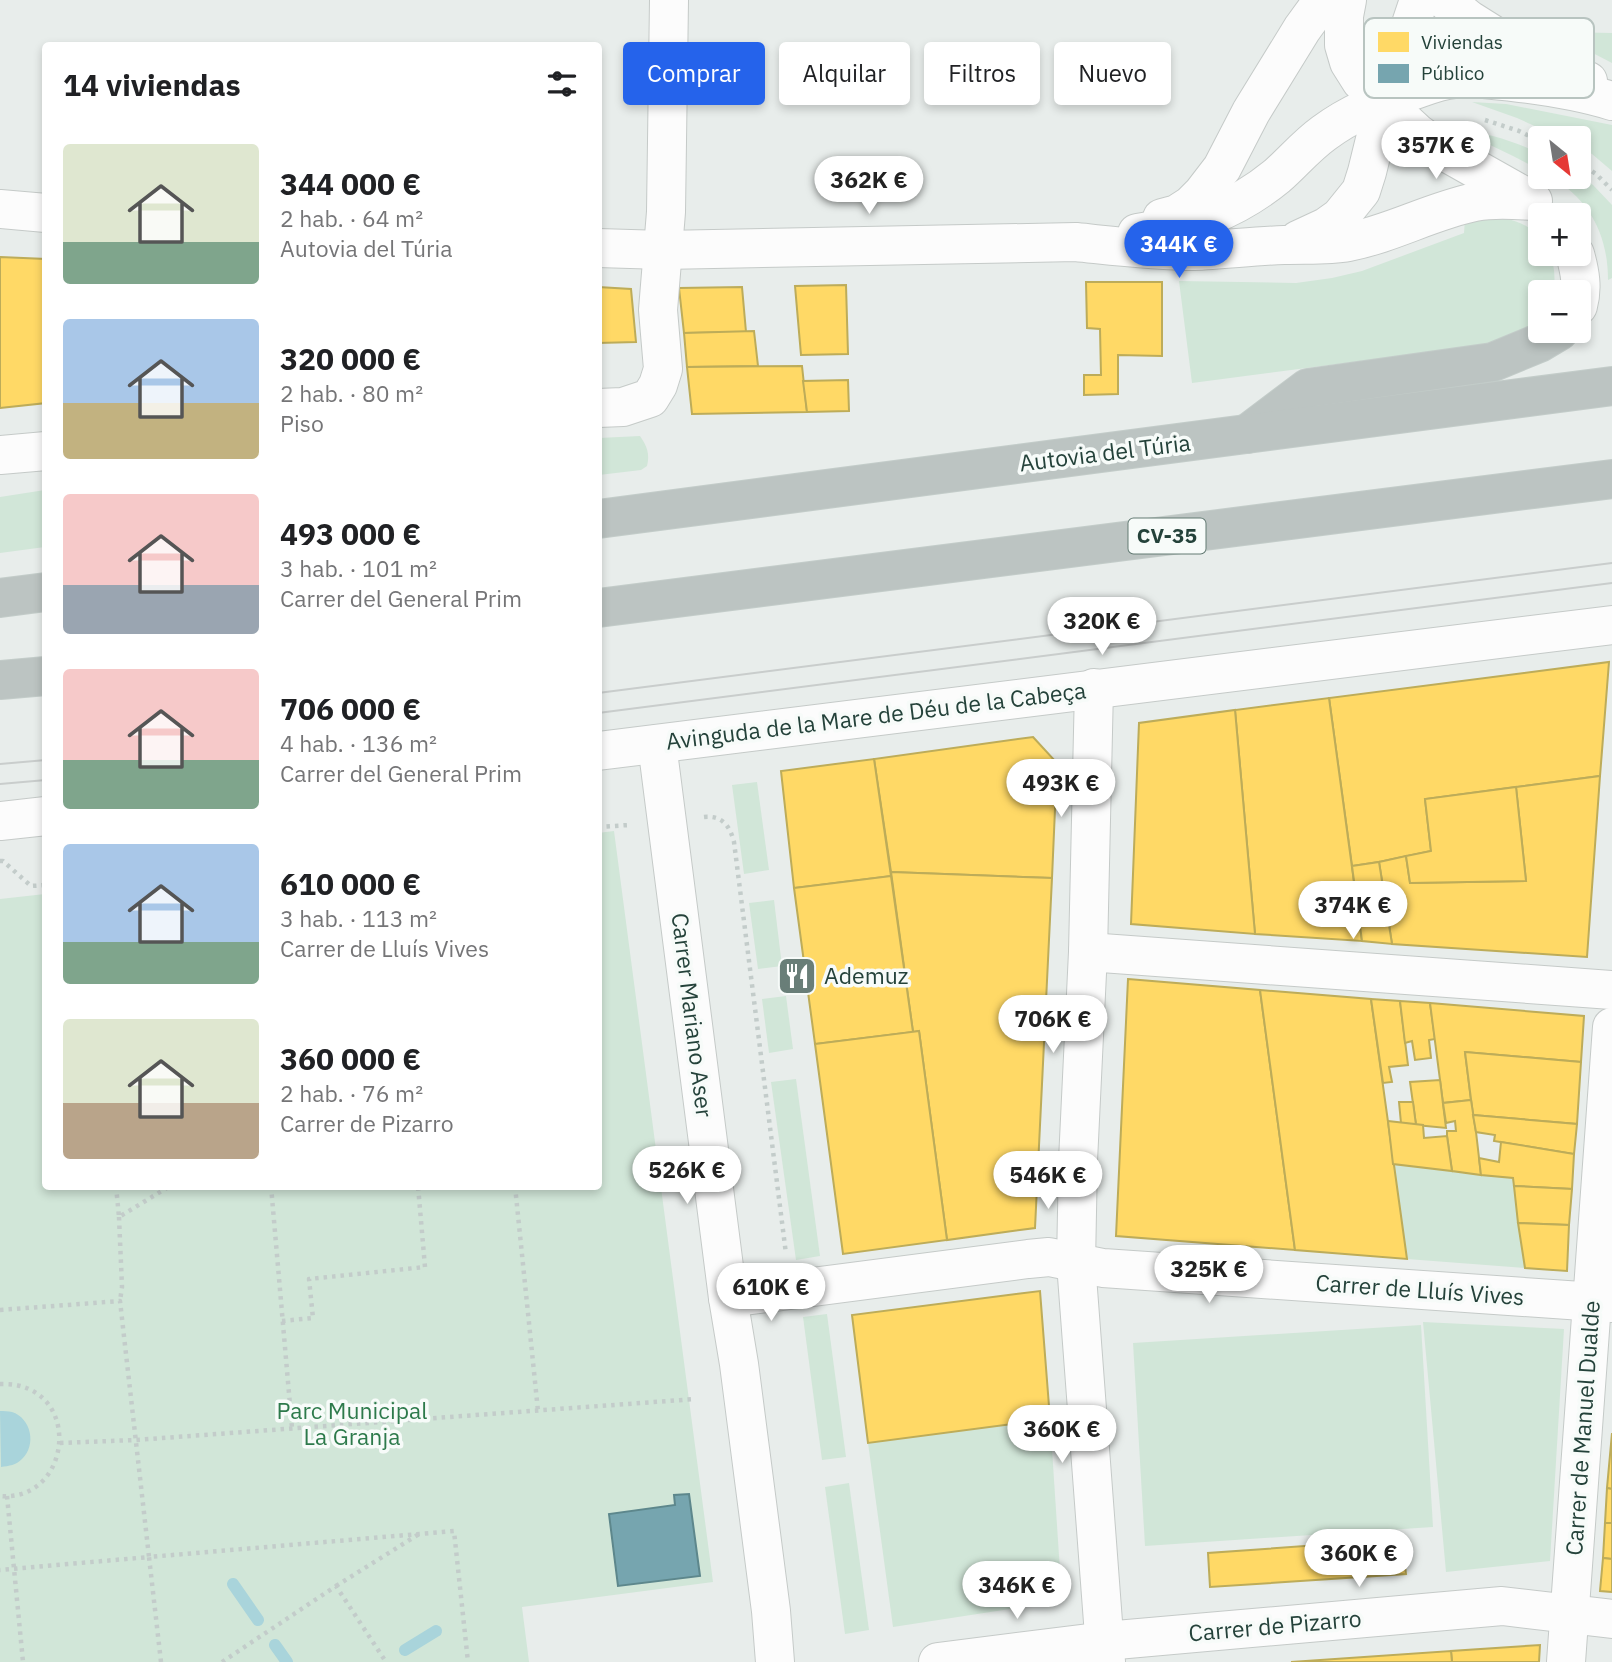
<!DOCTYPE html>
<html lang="es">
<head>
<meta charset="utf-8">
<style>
	:root { --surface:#fff; --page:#f6f6f6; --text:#202124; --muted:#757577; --accent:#2563eb }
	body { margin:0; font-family:"IBM Plex Sans",sans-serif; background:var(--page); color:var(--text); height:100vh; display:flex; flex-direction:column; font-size:26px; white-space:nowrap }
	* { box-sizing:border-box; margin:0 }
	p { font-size:23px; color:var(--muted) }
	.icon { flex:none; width:38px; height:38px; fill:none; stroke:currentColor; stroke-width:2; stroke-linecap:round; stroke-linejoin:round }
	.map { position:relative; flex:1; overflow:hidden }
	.sheet { position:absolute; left:42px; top:42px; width:560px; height:1148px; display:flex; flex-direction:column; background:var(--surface); border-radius:7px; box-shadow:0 4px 10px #0003 }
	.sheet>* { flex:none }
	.guide { position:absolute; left:623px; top:42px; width:665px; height:63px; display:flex; gap:14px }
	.needle { width:46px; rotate:150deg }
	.controls { position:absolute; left:1528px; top:126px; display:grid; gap:14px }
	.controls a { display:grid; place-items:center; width:63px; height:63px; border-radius:7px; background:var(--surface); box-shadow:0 4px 10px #0003; font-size:35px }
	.price { position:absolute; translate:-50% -60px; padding:0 16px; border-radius:24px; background:#fff; color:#222; font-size:23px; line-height:46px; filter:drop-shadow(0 2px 4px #0008) }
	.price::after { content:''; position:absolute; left:50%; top:42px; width:21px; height:16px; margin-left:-10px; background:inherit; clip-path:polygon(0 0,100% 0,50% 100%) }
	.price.on { background:var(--accent); color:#fff }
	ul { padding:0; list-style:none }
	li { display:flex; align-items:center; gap:21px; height:175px; padding:0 21px }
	li span { display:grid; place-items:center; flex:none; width:196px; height:140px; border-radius:7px; color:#555 }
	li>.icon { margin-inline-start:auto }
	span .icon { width:84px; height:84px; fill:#fffc; stroke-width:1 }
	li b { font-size:30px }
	h2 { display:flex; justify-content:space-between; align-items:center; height:84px; padding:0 21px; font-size:30px }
	.pill { padding:0 24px; border-radius:7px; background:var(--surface); box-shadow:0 4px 10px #0003; font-size:24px; line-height:63px }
	.pill.on { background:var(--accent); color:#fff }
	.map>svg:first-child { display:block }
	.green { fill:#d1e6d8 }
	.water { fill:#a9d4db }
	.homes { fill:#ffd966; stroke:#bdac59; stroke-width:2 }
	.public { fill:#76a5af; stroke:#5d878c; stroke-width:2 }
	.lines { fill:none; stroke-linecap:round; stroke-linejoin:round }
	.stream { stroke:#a9d4db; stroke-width:12 }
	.minor-casing { stroke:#c5cac8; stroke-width:40 }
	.highway-casing { stroke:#c3ccc9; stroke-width:40 }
	.path { stroke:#c3ccca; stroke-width:4.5; stroke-dasharray:3.5 5; stroke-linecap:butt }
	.minor { stroke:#fcfcfc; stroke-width:38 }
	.highway { stroke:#bcc4c2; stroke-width:38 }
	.tram { stroke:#c9cdcc; stroke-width:2 }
	.labels { text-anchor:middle; stroke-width:7; stroke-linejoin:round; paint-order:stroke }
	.shield { fill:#f7fbf9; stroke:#637a73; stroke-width:2 }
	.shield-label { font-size:21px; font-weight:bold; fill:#24423a }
	.street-label { font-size:23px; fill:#24423a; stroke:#f7fbf9 }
	.poi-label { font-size:23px; fill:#24423a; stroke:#f7fbf9; text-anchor:start }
	.park-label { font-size:23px; fill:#2d7a4b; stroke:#f7fbf9 }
	.key { fill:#f7fbf9; stroke:#b8c4c0; stroke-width:2 }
	.key-label { font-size:19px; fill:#24423a }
</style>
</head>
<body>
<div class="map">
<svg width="1612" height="1662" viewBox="0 0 1612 1662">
	<rect width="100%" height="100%" fill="#e8edeb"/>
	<g class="green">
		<polygon points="1564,32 1612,33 1612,63 1562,37"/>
		<polygon points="1472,102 1506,104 1612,125 1612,171 1592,154 1579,147 1578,138 1561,138 1517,118"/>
		<path d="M 1459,130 C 1490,133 1511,141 1540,153 L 1540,170 L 1513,156 Z"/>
		<path d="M 1579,175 L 1593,185 L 1612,205 L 1612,278 L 1608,280 C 1608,235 1590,200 1551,177 L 1578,177 Z"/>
		<path d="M 1481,216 C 1505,218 1524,219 1540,238 L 1540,254 L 1549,254 C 1555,265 1555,277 1554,290 L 1553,292 L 1540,292 L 1540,320 L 1532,328 L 1507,342 L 1192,383 L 1179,281 L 1296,283 L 1332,278 L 1362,271 L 1464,233 L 1465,219 Z"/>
		<path d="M 640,436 C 647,446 650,454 647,466 L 641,470 L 599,475 L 599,438 Z"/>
		<polygon points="45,490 45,547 0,553 0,497"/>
		<polygon points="757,782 769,870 744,874 732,785"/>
		<polygon points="614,831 713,1582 522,1607 529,1662 0,1662 0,899 45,894 46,1186 598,1186 598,833"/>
		<polygon points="774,900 782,966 758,969 749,903"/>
		<polygon points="786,996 793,1049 769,1053 762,999"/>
		<polygon points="796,1079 820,1256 796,1260 771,1082"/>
		<polygon points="1393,1164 1513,1178 1525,1268 1407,1259"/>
		<polygon points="827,1314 846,1457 822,1460 803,1317"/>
		<polygon points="1423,1322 1564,1329 1550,1561 1446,1572"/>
		<polygon points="1421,1325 1433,1527 1145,1546 1133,1343"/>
		<polygon points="1050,1419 1062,1601 893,1627 868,1443"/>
		<polygon points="849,1483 869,1630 845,1634 825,1487"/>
	</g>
	<path class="water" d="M 0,1411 C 4,1411 8,1411 12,1412 C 31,1418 37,1445 22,1459 C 16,1465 9,1466 1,1467 Z"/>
	<g class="homes">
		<polygon points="0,257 46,259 46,403 0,408"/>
		<polygon points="1086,282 1162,282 1162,356 1118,355 1118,394 1084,395 1084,375 1101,375 1100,329 1087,328"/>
		<polygon points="846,285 848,354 801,355 795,286"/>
		<polygon points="598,287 631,289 636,342 598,343"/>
		<polygon points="742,287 746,332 684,333 679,288"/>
		<polygon points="754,331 758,366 687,367 684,333"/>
		<polygon points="802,366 807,412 692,414 687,367"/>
		<polygon points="848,380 849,411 807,412 803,381"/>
		<polygon points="1609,662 1600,776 1425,799 1431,851 1379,862 1352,866 1329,698"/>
		<polygon points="1329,698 1362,941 1255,934 1235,710"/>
		<polygon points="1235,710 1255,934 1131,924 1139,723"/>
		<polygon points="1033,737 1057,763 1052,878 891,872 874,759"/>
		<polygon points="874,759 891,876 794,888 781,771"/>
		<polygon points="1600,776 1587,957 1392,944 1379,862 1406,856 1410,883 1526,881 1516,787"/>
		<polygon points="1516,787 1526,881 1410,883 1406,856 1431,851 1425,799"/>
		<polygon points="1379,862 1392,944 1362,941 1352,866"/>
		<polygon points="891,872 1052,878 1035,1228 947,1240 919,1031 913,1032"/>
		<polygon points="891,876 913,1032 815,1044 794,888"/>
		<polygon points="1128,979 1260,990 1295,1250 1116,1236"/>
		<polygon points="1260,990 1371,999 1407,1259 1295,1250"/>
		<polygon points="1371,999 1400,1001 1408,1065 1389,1067 1392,1082 1383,1083"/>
		<polygon points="1400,1001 1430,1003 1435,1039 1429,1040 1431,1058 1415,1060 1412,1041 1405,1043"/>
		<polygon points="1430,1003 1584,1016 1581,1062 1465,1052 1471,1100 1443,1103"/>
		<polygon points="919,1031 947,1240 843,1254 815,1044"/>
		<polygon points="1465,1052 1581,1062 1577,1124 1473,1115"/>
		<polygon points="1440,1080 1446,1128 1416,1125 1410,1082"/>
		<polygon points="1471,1100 1476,1132 1481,1175 1452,1171 1447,1136 1447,1131 1456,1131 1455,1121 1446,1123 1443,1103"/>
		<polygon points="1399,1102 1413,1102 1416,1125 1401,1123"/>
		<polygon points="1473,1115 1577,1124 1574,1154 1494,1141 1495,1135 1476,1132"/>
		<polygon points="1388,1121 1423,1125 1424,1138 1447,1136 1452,1171 1393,1164"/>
		<polygon points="1501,1142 1574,1154 1572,1189 1514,1186 1513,1178 1481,1175 1479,1158 1499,1162"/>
		<polygon points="1514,1186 1572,1189 1569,1225 1518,1223"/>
		<polygon points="1518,1223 1569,1225 1567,1271 1525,1268"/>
		<polygon points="1040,1291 1050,1419 868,1443 852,1315"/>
		<polygon points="1612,1433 1612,1489 1607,1488"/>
		<polygon points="1607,1488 1612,1489 1612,1523 1605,1523"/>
		<polygon points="1605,1523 1612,1523 1612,1559 1603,1558"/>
		<polygon points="1402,1539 1406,1574 1210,1587 1208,1553"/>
		<polygon points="1603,1558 1612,1559 1612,1592 1600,1591"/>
		<polygon points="1540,1645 1539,1662 1452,1662 1451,1651"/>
		<polygon points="1451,1651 1452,1662 1291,1662"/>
	</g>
	<polygon class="public" points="689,1494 700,1576 618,1586 609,1514 675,1505 674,1495"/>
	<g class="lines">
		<g class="stream">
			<polyline points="233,1584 258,1620"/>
			<polyline points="275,1645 287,1662"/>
			<polyline points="405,1650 436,1631"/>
		</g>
		<g class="minor-casing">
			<g id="minor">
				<polyline points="1347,0 1344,16 1344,45 1349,62 1361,81 1417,133 1435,146 1529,199"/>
				<polyline points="1445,0 1468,19 1495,36 1588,81"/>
				<polyline points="0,209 46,213"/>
				<polyline points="1162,218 1177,214 1191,205 1202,194 1222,168 1251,112 1302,29 1323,0"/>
				<path d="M 1137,233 C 1192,225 1233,212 1277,176 C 1293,162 1306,146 1324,133 C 1351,113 1377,103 1409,92 C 1424,87 1439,80 1455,79 C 1474,77 1494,80 1513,82 C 1547,86 1580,91 1612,101"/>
				<polyline points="1298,240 1326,227 1340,217 1361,191 1367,172 1392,70 1408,33 1419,0"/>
				<path d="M 598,248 L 663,250 L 1076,242 C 1115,246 1154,251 1193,251 C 1223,250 1253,246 1284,245 C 1305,244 1327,246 1348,242 C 1391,234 1431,211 1475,202 C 1494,198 1514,200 1533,201"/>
				<path d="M 1575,254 C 1580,272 1583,288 1578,306"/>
				<polyline points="598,408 623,407 650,398 658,385 663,369 658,310 666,212 669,0"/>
				<polyline points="0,455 46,451"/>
				<polyline points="1094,688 1088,952 1078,1161 1076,1263 1106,1662"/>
				<polyline points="657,744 728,1298 739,1364 771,1611 775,1662"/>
				<polyline points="598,751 1612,625"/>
				<polyline points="0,821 46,816"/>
				<polyline points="1088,952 1612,990"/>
				<polyline points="728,1298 1028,1259 1049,1257 1103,1268 1612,1303"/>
				<polyline points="938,1662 1105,1641 1502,1606 1612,1619"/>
				<polyline points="1566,1662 1612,1027"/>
			</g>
		</g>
		<g class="highway-casing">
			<g id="highway">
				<polyline points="1247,434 1308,388 1493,362 1539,343 1559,331"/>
				<polyline points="598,519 1612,386"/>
				<polyline points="0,598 46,592"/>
				<polyline points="598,608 1612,479"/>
				<polyline points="0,680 46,676"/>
			</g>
		</g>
		<g class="path">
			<polyline points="1485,120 1519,131 1540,141"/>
			<polyline points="1578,162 1596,174 1612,190"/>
			<path d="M 704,817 C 722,815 730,826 734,842 L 786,1254"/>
			<polyline points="598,827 629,825"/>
			<polyline points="0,861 3,861 31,886 46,885"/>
			<polyline points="116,1186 119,1217 170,1186"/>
			<polyline points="271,1186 292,1428"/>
			<polyline points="515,1186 538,1411"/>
			<polyline points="119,1217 122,1287 120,1301"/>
			<polyline points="0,1310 120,1301 149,1557 0,1570"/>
			<polyline points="282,1321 313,1318 309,1279 425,1267 418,1186"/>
			<path d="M 0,1384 C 5,1384 11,1384 16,1385 C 83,1398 68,1502 0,1496"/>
			<polyline points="60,1443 135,1440 695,1399"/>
			<polyline points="7,1496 23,1662"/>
			<polyline points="336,1586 419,1534"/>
			<polyline points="161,1662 149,1557 454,1531 468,1662"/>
			<polyline points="222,1662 336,1586 386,1662"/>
		</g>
		<use href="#minor" class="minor"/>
		<use href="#highway" class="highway"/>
		<g class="tram">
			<polyline points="598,693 1612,563"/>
			<polyline points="598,713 1612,583"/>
			<polyline points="0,764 46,760"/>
			<polyline points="0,784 46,780"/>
		</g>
	</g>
	<defs>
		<g id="restaurant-square" transform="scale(2.0125)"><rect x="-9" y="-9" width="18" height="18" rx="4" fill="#697e78" stroke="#f7fbf9"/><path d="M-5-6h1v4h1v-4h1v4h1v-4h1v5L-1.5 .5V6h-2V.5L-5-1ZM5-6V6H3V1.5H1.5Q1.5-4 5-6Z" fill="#fff"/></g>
	</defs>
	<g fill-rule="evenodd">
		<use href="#restaurant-square" x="797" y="976"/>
	</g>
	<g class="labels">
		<rect class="shield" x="1128.5" y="518.5" width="77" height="35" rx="5"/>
		<g class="shield-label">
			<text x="1167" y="543">CV-35</text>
		</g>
		<g class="street-label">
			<text transform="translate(1105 453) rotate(-7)" y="8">Autovia del Túria</text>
			<text transform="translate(876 716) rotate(-7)" y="8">Avinguda de la Mare de Déu de la Cabeça</text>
			<text transform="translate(692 1015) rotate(83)" y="8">Carrer Mariano Aser</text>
			<text transform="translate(1420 1290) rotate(4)" y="8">Carrer de Lluís Vives</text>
			<text transform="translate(1583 1428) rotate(-86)" y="8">Carrer de Manuel Dualde</text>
			<text transform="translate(1275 1626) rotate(-5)" y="8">Carrer de Pizarro</text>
		</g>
		<g class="poi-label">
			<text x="824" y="984">Ademuz</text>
		</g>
		<g class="park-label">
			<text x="352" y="1419">Parc Municipal<tspan x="352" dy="26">La Granja</tspan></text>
		</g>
	</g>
	<rect x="1364" y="18" width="230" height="80" rx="10" class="key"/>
	<rect x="1378" y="32" width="31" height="20" fill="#ffd966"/>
	<rect x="1378" y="64" width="31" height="19" fill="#76a5af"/>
	<g class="key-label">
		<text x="1421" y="49">Viviendas</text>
		<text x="1421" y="80">Público</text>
	</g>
</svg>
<div class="controls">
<a><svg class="needle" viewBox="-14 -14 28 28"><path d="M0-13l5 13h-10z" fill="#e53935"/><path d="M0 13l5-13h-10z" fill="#757577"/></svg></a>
<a>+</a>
<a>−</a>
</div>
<b class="price" style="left:1436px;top:181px">357K €</b>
<b class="price" style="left:869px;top:216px">362K €</b>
<b class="price on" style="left:1179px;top:280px">344K €</b>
<b class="price" style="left:1102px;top:657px">320K €</b>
<b class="price" style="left:1061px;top:819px">493K €</b>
<b class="price" style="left:1353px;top:941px">374K €</b>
<b class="price" style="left:1053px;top:1055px">706K €</b>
<b class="price" style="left:687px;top:1206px">526K €</b>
<b class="price" style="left:1048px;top:1211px">546K €</b>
<b class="price" style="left:1209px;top:1305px">325K €</b>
<b class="price" style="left:771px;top:1323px">610K €</b>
<b class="price" style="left:1062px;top:1465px">360K €</b>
<b class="price" style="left:1359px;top:1589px">360K €</b>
<b class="price" style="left:1017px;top:1621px">346K €</b>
<div class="guide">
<a class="pill on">Comprar</a>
<a class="pill">Alquilar</a>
<a class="pill">Filtros</a>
<a class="pill">Nuevo</a>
</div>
<section class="sheet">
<h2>14 viviendas<svg class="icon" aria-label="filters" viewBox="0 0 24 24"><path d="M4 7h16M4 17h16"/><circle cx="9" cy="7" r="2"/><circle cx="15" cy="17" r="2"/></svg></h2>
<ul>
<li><span style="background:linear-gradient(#dfe7d0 70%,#7fa58c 0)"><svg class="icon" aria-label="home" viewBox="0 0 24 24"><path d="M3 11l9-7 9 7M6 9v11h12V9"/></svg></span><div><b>344 000 €</b><p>2 hab. · 64 m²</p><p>Autovia del Túria</p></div></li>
<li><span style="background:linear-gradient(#a9c7e8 60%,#c2b280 0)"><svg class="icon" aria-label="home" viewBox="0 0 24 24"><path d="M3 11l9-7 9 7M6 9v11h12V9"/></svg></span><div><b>320 000 €</b><p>2 hab. · 80 m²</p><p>Piso</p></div></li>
<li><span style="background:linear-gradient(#f6c9c9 65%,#9aa5b1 0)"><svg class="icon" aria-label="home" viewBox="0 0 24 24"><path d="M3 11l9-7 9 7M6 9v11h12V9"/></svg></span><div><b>493 000 €</b><p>3 hab. · 101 m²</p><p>Carrer del General Prim</p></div></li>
<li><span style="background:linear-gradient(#f6c9c9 65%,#7fa58c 0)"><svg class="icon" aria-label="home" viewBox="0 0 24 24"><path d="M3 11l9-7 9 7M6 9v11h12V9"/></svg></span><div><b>706 000 €</b><p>4 hab. · 136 m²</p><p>Carrer del General Prim</p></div></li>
<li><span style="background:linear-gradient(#a9c7e8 70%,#7fa58c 0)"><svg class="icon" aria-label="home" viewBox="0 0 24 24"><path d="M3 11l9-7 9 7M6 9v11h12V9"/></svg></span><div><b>610 000 €</b><p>3 hab. · 113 m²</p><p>Carrer de Lluís Vives</p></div></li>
<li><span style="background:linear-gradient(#dfe7d0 60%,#b9a48a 0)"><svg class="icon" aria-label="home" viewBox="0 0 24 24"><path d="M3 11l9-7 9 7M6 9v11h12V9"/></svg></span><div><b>360 000 €</b><p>2 hab. · 76 m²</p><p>Carrer de Pizarro</p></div></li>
</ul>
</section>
</div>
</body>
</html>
